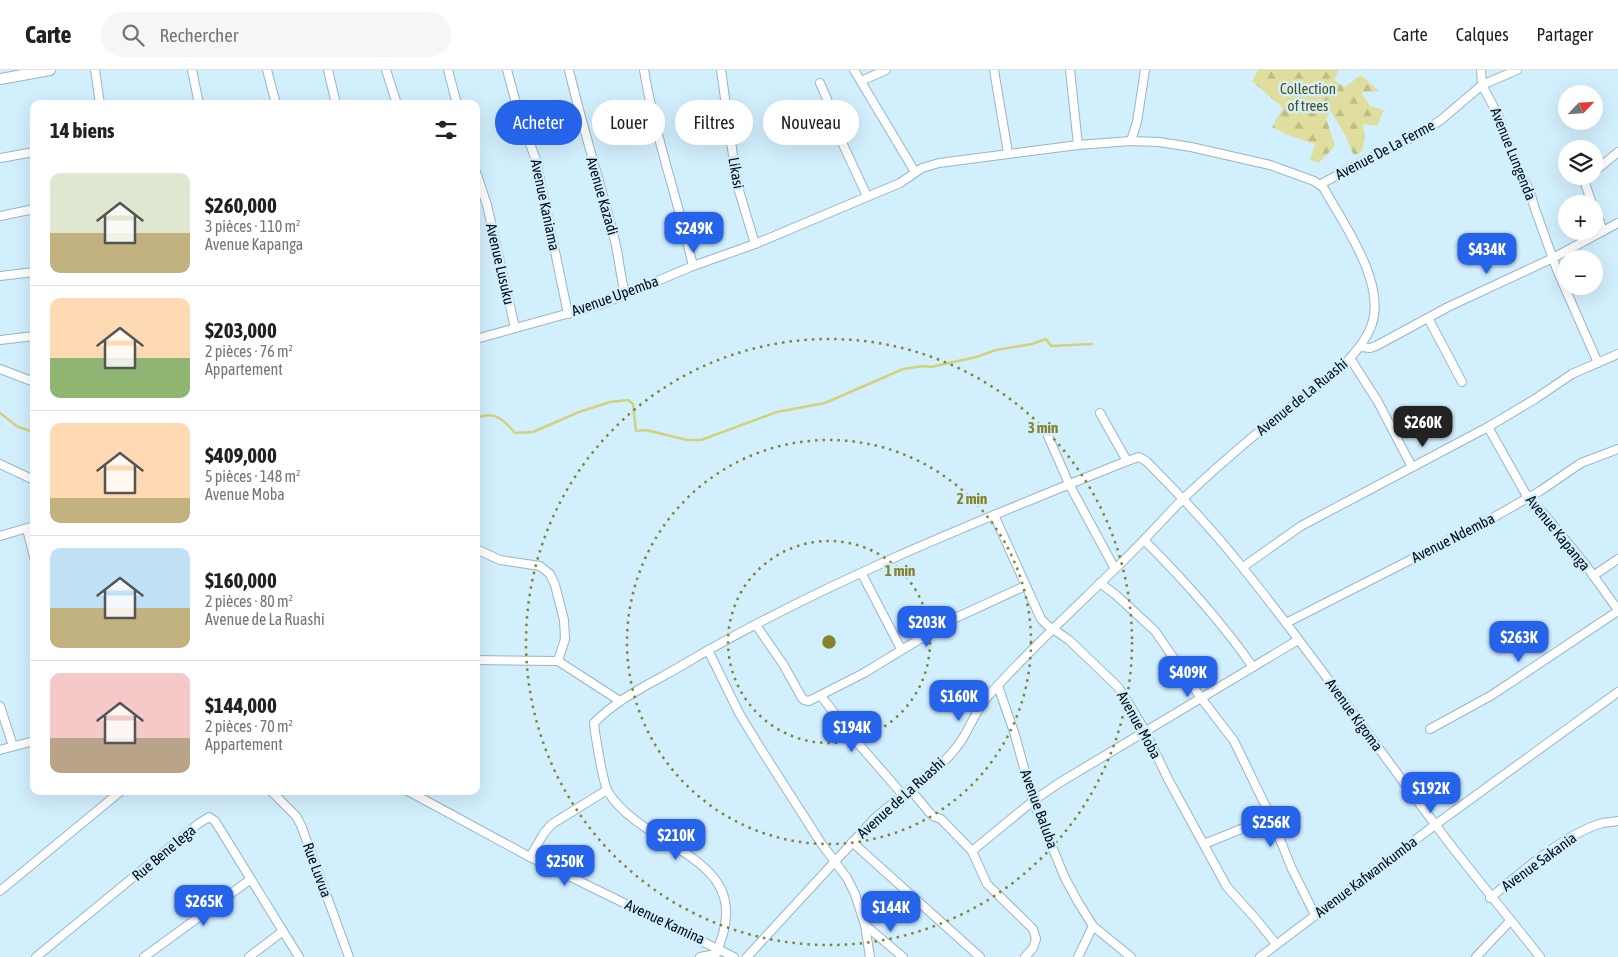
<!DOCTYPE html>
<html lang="fr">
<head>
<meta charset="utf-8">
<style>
	:root { --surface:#fff; --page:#f6f6f6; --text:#202124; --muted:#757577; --line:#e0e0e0; --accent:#2563eb }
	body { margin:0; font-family:"Asap Condensed",sans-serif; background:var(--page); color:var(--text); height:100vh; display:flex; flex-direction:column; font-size:19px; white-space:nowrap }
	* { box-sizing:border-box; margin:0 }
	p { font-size:16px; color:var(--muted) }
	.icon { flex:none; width:28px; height:28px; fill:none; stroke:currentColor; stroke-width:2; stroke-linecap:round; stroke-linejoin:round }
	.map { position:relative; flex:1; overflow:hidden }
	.panel { position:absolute; left:30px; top:30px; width:450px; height:695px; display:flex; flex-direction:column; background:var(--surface); border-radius:10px; box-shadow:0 5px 20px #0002 }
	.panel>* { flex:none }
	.top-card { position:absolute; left:495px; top:30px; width:475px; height:45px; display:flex; gap:10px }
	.needle { width:32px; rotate:65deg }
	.tools { position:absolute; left:1558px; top:15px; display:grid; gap:10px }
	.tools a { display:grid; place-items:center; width:45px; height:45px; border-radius:50%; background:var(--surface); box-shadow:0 5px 20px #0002; font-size:25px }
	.price { position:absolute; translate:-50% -42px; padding:0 11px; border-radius:10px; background:var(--accent); color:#fff; font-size:16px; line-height:32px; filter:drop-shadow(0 1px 2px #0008) }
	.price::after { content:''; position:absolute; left:50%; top:30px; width:15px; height:11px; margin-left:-8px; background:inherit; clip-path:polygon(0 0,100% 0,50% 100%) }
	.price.active { background:#222; color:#fff }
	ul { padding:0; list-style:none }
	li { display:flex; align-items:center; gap:15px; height:125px; padding:0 20px }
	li+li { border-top:1px solid var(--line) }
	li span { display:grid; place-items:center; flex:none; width:140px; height:100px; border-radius:10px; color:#555 }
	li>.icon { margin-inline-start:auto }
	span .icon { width:60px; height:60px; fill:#fffc; stroke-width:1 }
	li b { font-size:21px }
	h2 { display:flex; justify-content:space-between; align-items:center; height:60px; padding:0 20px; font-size:21px }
	.tag { padding:0 18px; border-radius:22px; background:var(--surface); box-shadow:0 5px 20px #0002; font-size:18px; line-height:45px }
	.tag.active { background:var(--accent); color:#fff }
	header { display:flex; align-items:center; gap:30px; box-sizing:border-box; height:70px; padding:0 25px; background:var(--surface); border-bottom:1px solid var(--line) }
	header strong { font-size:24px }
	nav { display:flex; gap:28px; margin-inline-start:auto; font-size:18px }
	.search { width:350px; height:45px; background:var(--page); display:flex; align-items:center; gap:12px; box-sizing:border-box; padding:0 18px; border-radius:28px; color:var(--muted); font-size:19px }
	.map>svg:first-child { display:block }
	.forest { fill:url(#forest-firs) }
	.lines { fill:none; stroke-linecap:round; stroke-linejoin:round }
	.stream { stroke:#d3d27b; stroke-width:2.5 }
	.minor-casing { stroke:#99b5c4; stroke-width:10 }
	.tertiary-casing { stroke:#99b5c4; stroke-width:12 }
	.minor { stroke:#fff; stroke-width:8 }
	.tertiary { stroke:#fff; stroke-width:10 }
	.ring { fill:none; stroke:#86832c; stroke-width:2.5; stroke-dasharray:2.5 5 }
	.labels { text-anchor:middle; stroke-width:5; stroke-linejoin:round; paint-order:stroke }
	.park-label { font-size:15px; fill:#53510f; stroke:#d2effe }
	.street-label { font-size:15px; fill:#040d12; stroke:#d2effe }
	.centre { fill:#86832c; stroke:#d2effe; stroke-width:2.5 }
	.ring-label { font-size:15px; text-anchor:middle; font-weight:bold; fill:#86832c; stroke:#d2effe; stroke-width:5; stroke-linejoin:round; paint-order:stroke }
</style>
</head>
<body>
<header>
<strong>Carte</strong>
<div class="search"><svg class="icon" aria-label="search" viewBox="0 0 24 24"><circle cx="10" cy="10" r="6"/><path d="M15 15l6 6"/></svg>Rechercher</div>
<nav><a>Carte</a><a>Calques</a><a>Partager</a></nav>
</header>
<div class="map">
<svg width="1618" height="887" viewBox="0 0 1618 887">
	<defs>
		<pattern id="forest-firs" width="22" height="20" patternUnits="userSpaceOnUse" patternTransform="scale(1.25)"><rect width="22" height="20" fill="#dfde9c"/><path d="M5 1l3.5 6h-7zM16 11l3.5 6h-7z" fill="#bebd85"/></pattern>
	</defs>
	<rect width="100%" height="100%" fill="#d2effe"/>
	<polygon class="forest" points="1258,0 1339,0 1334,10 1345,17 1361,5 1379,21 1361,22 1370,36 1384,40 1377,56 1363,54 1365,66 1362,81 1354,86 1346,67 1331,41 1326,48 1335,76 1319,93 1310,89 1315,74 1287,65 1272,57 1283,38 1252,11"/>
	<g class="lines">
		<g class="stream">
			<polyline points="0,343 18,357 34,362"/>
			<path d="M 476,348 C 495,340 504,350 515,363 L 533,362 L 579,342 L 610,332 L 628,330 L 633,334 L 636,361 L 646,360 L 687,370 L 701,370 L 777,342 L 825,333 L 903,299 L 923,296 L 931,297 L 976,287 L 996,280 L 1032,274 L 1046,269 L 1051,276 L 1092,274"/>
		</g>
		<g class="minor-casing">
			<g id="minor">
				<polyline points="95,0 100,34"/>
				<polyline points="192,0 199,34"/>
				<polyline points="267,0 276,34"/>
				<polyline points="328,0 336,34"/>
				<polyline points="386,0 397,34"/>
				<polyline points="448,0 457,34"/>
				<polyline points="507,0 519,44 536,90 568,244"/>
				<path d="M 569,0 C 582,56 600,111 614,167 C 619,186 620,205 625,224"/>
				<path d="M 644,0 C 655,66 678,130 693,196"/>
				<polyline points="721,0 737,114 755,174"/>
				<polyline points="854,0 915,102"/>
				<polyline points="994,0 1008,83"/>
				<polyline points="1070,0 1078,75"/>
				<polyline points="1517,0 1482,15 1497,43 1519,101 1529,119 1535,139 1557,200 1598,293"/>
				<polyline points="861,11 886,0"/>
				<polyline points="820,13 835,48 839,66 867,126"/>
				<polyline points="1131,71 1137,52 1145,0"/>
				<polyline points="0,88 34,82"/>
				<polyline points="476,102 487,135 515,258"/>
				<polyline points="1594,102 1618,82"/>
				<polyline points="1588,106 1585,108 1585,113 1592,134"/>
				<polyline points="1321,114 1360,93 1424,62 1442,49 1482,15 1481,0"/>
				<polyline points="1594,137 1603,161"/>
				<polyline points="0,146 34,139"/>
				<polyline points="0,206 34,202"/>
				<polyline points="1428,248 1462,312"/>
				<path d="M 476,269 L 602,234 L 693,196 L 755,174 L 900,113 L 922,98 L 939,93 L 1078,75 L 1131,71 L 1159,72 L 1191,77 L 1270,95 L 1314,111 L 1323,117 C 1343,153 1386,212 1372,254 C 1357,296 1301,327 1268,354 C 1239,378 1211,402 1184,428 C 1162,450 1141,474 1118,496 C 1075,538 1030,579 990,624 C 978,636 972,653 963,668 C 956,679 945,691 935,700 C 916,718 894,731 875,748 L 747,887"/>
				<polyline points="0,270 34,266"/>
				<polyline points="1361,277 1370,278 1376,276 1448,237 1553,188 1618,153"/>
				<polyline points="1350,288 1378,332 1412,397"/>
				<polyline points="0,299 34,312"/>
				<polyline points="1100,343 1127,391"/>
				<polyline points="1488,357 1528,428 1544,444 1585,494 1618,540"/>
				<polyline points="1048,366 1069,414 1115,499"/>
				<polyline points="0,394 34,410"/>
				<polyline points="994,445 1041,549 1047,555 1069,570 1118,617 1128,632 1145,661 1168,709 1227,817 1256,849 1276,874"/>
				<polyline points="27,459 34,487"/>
				<polyline points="0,466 34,456"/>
				<path d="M 1144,470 C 1185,511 1220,550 1253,597"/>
				<polyline points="476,479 500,490 540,496 550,504 555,515 564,550 565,569 558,591"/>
				<polyline points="1243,497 1301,456 1488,357 1535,329 1572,304 1618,284"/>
				<polyline points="862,504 901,579"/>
				<polyline points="1593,506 1618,489"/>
				<polyline points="1100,513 1116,525 1155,561 1201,628 1234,671 1271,747"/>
				<polyline points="1286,553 1489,450 1540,421 1581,393 1618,379"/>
				<polyline points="756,555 783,594 802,628 804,630 809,631 864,603 951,550 1025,516"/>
				<polyline points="708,580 739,643 759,676 821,773 847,808 855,824 865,855 870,887"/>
				<polyline points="476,590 558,591"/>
				<polyline points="558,591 620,631"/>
				<polyline points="998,616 1015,665 1033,731 1065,808 1078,832 1093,856 1131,887"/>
				<polyline points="821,626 856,671 903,725"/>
				<polyline points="0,636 13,676"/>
				<polyline points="1430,659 1492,625 1618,541"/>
				<polyline points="0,680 34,671"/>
				<polyline points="910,719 929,742 933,746 941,749 972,781 987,814 1033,859 1036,869 1033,878 1025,887"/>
				<polyline points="271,721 296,746 301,755 349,887"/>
				<polyline points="408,721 530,787 734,887"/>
				<polyline points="852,772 980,887"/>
				<polyline points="1204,774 1271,747 1292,799 1315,845"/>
				<polyline points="972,781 1033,731 1059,713 1298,570"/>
				<polyline points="530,787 544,763 552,754 607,720"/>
				<polyline points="0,821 121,721"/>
				<path d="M 1490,828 C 1519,804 1567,762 1603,753 C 1608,752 1613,752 1618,751"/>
				<polyline points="865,855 903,887"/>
				<polyline points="36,887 198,754 209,747 215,751 299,887"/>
				<polyline points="144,887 251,809"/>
				<polyline points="249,887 283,861"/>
				<polyline points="700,887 716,884"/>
				<path d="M 714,887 C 764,786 648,784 608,722 C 603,713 597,674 595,662 L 594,653 C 620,626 655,612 686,593 C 826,511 978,451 1127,391 L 1139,387 L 1146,391 C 1180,425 1213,460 1243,498 C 1310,581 1370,668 1434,753 C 1468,799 1505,842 1540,887"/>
				<polyline points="1078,887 1093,856"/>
				<polyline points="1260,887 1435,755 1618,622"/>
				<polyline points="1476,887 1511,850"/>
			</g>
		</g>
		<g class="tertiary-casing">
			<polyline id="tertiary" points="0,9 50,0"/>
		</g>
		<use href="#minor" class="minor"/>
		<use href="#tertiary" class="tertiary"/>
	</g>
	<g class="ring">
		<circle cx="829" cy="572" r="101"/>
		<circle cx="829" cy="572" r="202"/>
		<circle cx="829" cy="572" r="303"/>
	</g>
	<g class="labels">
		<g class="park-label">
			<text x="1308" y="24">Collection<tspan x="1308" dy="17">of trees</tspan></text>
		</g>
		<g class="street-label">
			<text transform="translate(1385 80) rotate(-28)" y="5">Avenue De La Ferme</text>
			<text transform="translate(1513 84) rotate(68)" y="5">Avenue Lungenda</text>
			<text transform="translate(736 103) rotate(80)" y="5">Likasi</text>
			<text transform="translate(602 126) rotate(74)" y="5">Avenue Kazadi</text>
			<text transform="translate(545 135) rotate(78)" y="5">Avenue Kaniama</text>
			<text transform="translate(500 194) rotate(77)" y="5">Avenue Lusuku</text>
			<text transform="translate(615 226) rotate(-20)" y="5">Avenue Upemba</text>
			<text transform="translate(1302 327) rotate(-39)" y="5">Avenue de La Ruashi</text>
			<text transform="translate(1558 463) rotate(51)" y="5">Avenue Kapanga</text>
			<text transform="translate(1453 468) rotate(-27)" y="5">Avenue Ndemba</text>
			<text transform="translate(1354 645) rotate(54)" y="5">Avenue Kigoma</text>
			<text transform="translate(1139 655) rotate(61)" y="5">Avenue Moba</text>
			<text transform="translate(901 728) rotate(-42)" y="5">Avenue de La Ruashi</text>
			<text transform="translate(1039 739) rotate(70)" y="5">Avenue Baluba</text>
			<text transform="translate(164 783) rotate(-40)" y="5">Rue Bene lega</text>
			<text transform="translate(1539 792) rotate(-36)" y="5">Avenue Sakania</text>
			<text transform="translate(317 800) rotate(70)" y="5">Rue Luvua</text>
			<text transform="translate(1366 807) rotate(-37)" y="5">Avenue Kafwankumba</text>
			<text transform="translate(665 852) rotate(25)" y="5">Avenue Kamina</text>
		</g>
	</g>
	<circle cx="829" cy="572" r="8" class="centre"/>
	<g class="ring-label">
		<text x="1043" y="363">3 min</text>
		<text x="972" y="434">2 min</text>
		<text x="900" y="506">1 min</text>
	</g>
</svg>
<div class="tools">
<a><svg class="needle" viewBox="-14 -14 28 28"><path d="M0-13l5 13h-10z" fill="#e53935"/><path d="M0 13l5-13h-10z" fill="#757577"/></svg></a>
<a><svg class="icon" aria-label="layers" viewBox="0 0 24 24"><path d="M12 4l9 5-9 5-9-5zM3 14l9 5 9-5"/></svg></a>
<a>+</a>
<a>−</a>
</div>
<b class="price" style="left:694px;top:184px">$249K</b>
<b class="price" style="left:1487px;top:205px">$434K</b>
<b class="price active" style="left:1423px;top:378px">$260K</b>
<b class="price" style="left:927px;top:578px">$203K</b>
<b class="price" style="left:1519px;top:593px">$263K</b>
<b class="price" style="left:1188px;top:628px">$409K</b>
<b class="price" style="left:959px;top:652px">$160K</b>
<b class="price" style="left:852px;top:683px">$194K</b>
<b class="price" style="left:1431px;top:744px">$192K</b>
<b class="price" style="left:1271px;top:778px">$256K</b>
<b class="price" style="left:676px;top:791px">$210K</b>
<b class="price" style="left:565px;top:817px">$250K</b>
<b class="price" style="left:204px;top:857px">$265K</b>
<b class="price" style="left:891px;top:863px">$144K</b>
<div class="top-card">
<a class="tag active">Acheter</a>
<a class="tag">Louer</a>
<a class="tag">Filtres</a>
<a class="tag">Nouveau</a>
</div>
<section class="panel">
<h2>14 biens<svg class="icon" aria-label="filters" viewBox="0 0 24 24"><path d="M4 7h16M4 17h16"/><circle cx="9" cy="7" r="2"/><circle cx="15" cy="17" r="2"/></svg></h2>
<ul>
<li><span style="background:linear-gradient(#dfe7d0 60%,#c2b280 0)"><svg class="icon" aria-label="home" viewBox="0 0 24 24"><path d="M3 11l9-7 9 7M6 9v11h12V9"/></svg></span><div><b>$260,000</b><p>3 pièces · 110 m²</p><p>Avenue Kapanga</p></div></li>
<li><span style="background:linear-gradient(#ffd9b3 60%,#8fb573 0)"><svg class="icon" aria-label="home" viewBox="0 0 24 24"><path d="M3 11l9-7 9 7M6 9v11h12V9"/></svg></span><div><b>$203,000</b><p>2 pièces · 76 m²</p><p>Appartement</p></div></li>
<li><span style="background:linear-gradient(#ffd9b3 75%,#c2b280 0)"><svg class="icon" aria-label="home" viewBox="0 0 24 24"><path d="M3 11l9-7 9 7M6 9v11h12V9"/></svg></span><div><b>$409,000</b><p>5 pièces · 148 m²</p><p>Avenue Moba</p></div></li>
<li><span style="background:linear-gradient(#bfe0f5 60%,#c2b280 0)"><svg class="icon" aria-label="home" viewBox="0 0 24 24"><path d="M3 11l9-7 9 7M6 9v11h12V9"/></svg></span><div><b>$160,000</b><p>2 pièces · 80 m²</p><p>Avenue de La Ruashi</p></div></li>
<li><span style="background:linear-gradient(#f6c9c9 65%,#b9a48a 0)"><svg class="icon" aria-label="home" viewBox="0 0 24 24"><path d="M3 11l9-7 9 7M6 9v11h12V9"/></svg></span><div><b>$144,000</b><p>2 pièces · 70 m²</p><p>Appartement</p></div></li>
</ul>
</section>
</div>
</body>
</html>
